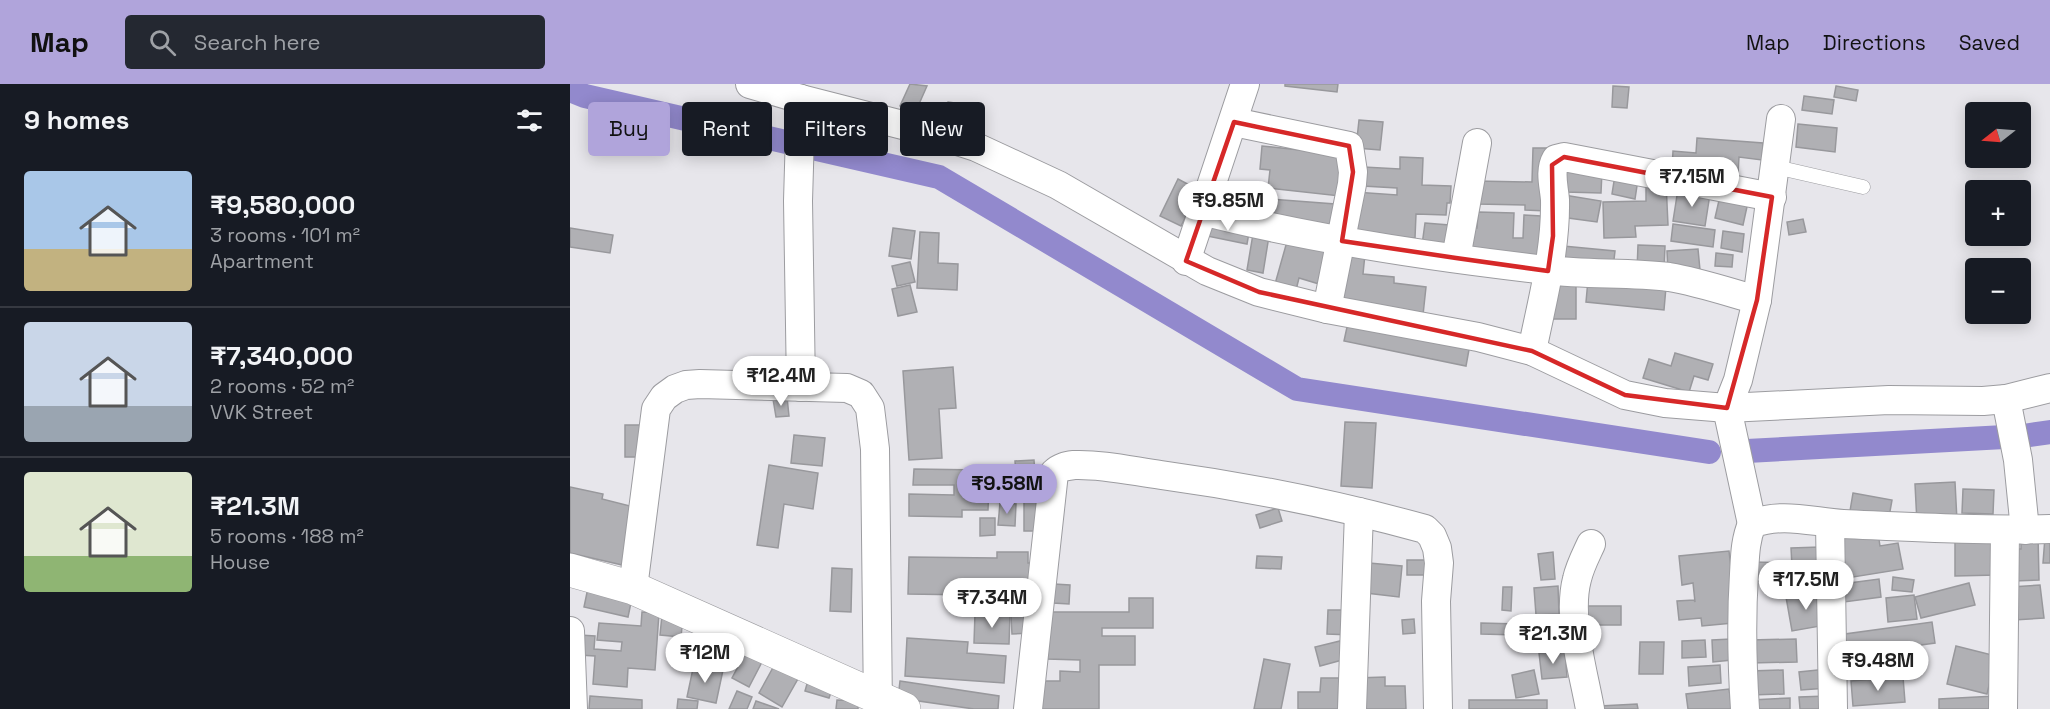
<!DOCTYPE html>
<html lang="en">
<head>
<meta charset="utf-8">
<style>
	:root { --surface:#171b24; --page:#242831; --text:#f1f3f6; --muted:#9ea1a6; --line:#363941; --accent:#b0a4db }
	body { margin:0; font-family:"Space Grotesk",sans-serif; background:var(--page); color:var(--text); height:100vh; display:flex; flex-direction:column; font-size:22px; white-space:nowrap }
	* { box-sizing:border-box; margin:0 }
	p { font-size:20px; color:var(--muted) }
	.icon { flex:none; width:33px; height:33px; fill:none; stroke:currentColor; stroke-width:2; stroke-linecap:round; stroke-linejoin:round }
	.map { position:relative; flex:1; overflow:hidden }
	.details { display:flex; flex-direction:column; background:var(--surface); width:570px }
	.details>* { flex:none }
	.hud { position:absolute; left:18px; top:18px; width:570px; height:54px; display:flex; gap:12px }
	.needle { width:39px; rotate:253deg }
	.controls { position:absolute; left:1395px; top:18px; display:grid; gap:12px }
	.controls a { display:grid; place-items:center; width:66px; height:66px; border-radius:6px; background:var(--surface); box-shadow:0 3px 15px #0003; font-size:30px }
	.price { position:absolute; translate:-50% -51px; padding:0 14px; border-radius:21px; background:#fff; color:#222; font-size:20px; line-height:39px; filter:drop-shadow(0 2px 3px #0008) }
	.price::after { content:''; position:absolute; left:50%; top:36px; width:18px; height:14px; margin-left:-9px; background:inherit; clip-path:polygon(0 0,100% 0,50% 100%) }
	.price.current { background:var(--accent); color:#111 }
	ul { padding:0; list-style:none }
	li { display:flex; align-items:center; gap:18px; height:150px; padding:0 24px }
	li+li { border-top:2px solid var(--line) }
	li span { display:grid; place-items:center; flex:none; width:168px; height:120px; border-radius:6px; color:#555 }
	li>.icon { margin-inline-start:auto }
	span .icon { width:72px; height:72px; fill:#fffc; stroke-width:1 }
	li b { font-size:26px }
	h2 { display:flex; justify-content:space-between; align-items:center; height:72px; padding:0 24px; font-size:26px }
	.chip { padding:0 21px; border-radius:6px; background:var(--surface); box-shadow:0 3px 15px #0003; font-size:21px; line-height:54px }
	.chip.current { background:var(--accent); color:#111 }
	header { display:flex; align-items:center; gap:36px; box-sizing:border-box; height:84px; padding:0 30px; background:var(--accent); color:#111 }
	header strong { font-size:28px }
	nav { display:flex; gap:33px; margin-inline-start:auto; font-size:21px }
	.search { width:420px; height:54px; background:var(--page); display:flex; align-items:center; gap:15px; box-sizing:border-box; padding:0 21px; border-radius:6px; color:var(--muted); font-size:22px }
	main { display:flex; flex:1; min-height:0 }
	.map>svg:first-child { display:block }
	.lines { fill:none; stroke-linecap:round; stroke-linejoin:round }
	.canal { stroke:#9289cd; stroke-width:24 }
	.building { fill:#b0b0b4; stroke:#98989c; stroke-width:1.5 }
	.lane-casing { stroke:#9c9ca0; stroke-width:15 }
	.street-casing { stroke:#9c9ca0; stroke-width:30 }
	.secondary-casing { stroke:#9c9ca0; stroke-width:34 }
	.lane { stroke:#fff; stroke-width:14 }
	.street { stroke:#fff; stroke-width:28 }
	.secondary { stroke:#fff; stroke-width:33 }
	.marked { fill:none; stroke:#d62828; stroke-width:4.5; stroke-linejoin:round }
</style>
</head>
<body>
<header>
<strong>Map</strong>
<div class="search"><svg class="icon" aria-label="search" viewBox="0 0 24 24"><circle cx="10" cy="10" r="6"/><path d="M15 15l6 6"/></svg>Search here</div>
<nav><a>Map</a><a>Directions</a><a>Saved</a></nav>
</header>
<main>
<section class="details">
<h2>9 homes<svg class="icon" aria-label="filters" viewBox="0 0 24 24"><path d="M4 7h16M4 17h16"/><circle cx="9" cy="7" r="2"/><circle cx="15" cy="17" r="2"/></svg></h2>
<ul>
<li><span style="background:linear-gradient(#a9c7e8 65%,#c2b280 0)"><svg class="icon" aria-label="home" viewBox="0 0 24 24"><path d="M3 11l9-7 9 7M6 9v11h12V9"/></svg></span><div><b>₹9,580,000</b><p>3 rooms · 101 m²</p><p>Apartment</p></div></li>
<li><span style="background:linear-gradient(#c9d6e8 70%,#9aa5b1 0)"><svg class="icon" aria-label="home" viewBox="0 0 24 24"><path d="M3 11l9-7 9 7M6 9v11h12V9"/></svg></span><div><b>₹7,340,000</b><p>2 rooms · 52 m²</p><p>VVK Street</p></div></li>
<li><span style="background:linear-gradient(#dfe7d0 70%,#8fb573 0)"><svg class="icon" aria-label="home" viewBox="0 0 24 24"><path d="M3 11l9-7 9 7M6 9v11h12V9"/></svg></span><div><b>₹21.3M</b><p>5 rooms · 188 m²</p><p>House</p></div></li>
</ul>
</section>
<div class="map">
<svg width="1480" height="625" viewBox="0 0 1480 625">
	<rect width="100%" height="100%" fill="#e7e6eb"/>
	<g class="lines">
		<g class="canal">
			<polyline points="0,6 15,12 369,93 727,305 1139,368"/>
			<polyline points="1177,367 1453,352 1480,348"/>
		</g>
	</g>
	<g class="building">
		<polygon points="340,0 357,2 345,29 330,22"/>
		<polygon points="715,0 768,0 767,8 715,2"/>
		<polygon points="1043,2 1059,3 1057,24 1042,23"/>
		<polygon points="1266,2 1288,6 1286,17 1264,13"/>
		<polygon points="1234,12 1264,16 1262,30 1232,26"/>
		<polygon points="378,18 405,22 401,43 375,39"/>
		<polygon points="789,36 813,38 810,66 786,64"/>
		<polygon points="1228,40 1267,44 1265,68 1226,63"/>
		<polygon points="1127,54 1193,59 1192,76 1169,73 1168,90 1102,85 1103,67 1126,69"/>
		<polygon points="692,62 775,71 770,112 698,104 700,86 690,85"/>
		<polygon points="963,64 980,64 977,127 955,126 955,121 907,120 907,97 962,98"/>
		<polygon points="830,73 853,74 852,101 881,102 880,119 877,119 876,131 846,130 845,154 783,151 785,108 827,111 827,104 793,102 794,83 830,85"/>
		<polygon points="996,86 1032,87 1031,109 995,108"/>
		<polygon points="1045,91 1068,95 1065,115 1042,110"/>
		<polygon points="608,95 629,106 611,142 590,132"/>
		<polygon points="1096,98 1098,141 1065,142 1066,153 1034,154 1033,118 1076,117 1076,99"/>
		<polygon points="1108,105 1140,110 1135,142 1103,137"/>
		<polygon points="994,111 1031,117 1027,138 991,133"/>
		<polygon points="1150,112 1178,118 1173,141 1145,134"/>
		<polygon points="699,115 765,120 763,145 697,139"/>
		<polygon points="908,128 944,129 943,154 953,154 954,131 971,132 970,173 900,170 901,144 907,144"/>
		<polygon points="640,135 680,143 677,160 637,152"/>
		<polygon points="1233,135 1236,148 1219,151 1217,138"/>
		<polygon points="855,139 879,141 877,164 852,161"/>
		<polygon points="1103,140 1145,146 1143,163 1101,157"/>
		<polygon points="0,144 43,151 40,169 0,163"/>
		<polygon points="323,144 345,147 341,175 319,172"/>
		<polygon points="1153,147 1174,150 1172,168 1151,164"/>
		<polygon points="350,148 369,149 368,179 388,180 387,206 347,204"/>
		<polygon points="683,150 699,152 693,189 677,186"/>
		<polygon points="718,154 758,166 749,200 729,194 726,206 705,200"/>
		<polygon points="1068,161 1095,162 1094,186 1067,186"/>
		<polygon points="993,162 1045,167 1043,184 992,180"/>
		<polygon points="1128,165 1130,186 1098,188 1097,167"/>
		<polygon points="772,168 795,170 793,190 824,193 824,199 856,203 853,231 767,221"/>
		<polygon points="1146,169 1163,171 1162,183 1145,182"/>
		<polygon points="340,178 345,198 327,202 322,182"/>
		<polygon points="1018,196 1096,203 1094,226 1016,218"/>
		<rect x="981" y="198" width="25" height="37"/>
		<polygon points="340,201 347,228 328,232 322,205"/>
		<polygon points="779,234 900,260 896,282 774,257"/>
		<polygon points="1105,269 1143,280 1138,296 1124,292 1119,308 1073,294 1079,275 1101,282"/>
		<polygon points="383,283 386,324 369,325 372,374 339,376 333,287"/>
		<polygon points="217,313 219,332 206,333 203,315"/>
		<polygon points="775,338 806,339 802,404 771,402"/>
		<rect x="55" y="341" width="21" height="32"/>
		<polygon points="224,351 255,354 252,382 221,379"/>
		<polygon points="464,376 465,390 446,391 445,377"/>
		<polygon points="199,381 248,389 243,425 214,420 208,464 187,461"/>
		<polygon points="344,385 411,386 411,388 435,388 434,399 419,399 418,426 392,426 392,433 339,432 339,410 384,411 384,401 343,401"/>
		<polygon points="1385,398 1387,437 1347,439 1345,400"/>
		<polygon points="0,403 33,410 32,415 68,424 61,483 0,469"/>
		<polygon points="1393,405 1424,406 1423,430 1392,429"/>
		<polygon points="1283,409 1322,416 1319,433 1280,427"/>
		<rect x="454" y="416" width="15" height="31"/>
		<polygon points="430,419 446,420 445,442 428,441"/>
		<polygon points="708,424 712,437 690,444 686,431"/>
		<polygon points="410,434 425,434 425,451 410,452"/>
		<polygon points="1308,449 1310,462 1328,459 1333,485 1277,494 1271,455"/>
		<polygon points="1451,450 1468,450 1469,496 1444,497 1443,465 1451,465"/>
		<polygon points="1475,453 1480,453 1480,479 1473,479"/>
		<polygon points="1426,455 1427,491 1385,492 1385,456"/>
		<polygon points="1250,463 1252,498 1223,500 1221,464"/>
		<polygon points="1159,467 1164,510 1163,539 1132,542 1131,534 1109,536 1107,517 1124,516 1125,518 1123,499 1112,501 1109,472"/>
		<polygon points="427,468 458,468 458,479 460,479 460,512 338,510 339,473 427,474"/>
		<polygon points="983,468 985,495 971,496 968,470"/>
		<polygon points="687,472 712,473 711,485 686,484"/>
		<rect x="837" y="476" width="28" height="15"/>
		<polygon points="1184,478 1220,479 1220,498 1184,497"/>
		<polygon points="799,479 832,482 829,513 796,509"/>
		<polygon points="262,484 282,485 281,528 260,527"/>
		<polygon points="1323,493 1344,496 1342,508 1322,506"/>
		<polygon points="1309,495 1311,513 1274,518 1272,500"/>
		<polygon points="19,499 63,509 58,533 14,523"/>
		<polygon points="1399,499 1405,521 1351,534 1345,513"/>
		<polygon points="484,500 500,501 499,520 483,519"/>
		<polygon points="1470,501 1474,534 1444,536 1441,503"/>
		<polygon points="988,502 989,530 966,531 964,504"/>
		<polygon points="933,503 942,503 941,527 932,526"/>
		<polygon points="1250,507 1256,541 1222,547 1216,513"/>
		<polygon points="1344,511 1347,535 1318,538 1316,514"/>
		<polygon points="559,514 583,514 583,544 532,544 532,552 565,552 565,581 529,581 529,625 471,625 471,597 490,597 490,587 510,588 510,576 477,575 478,528 559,528"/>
		<rect x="1015" y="522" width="36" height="19"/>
		<polygon points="758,526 781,526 781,551 757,550"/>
		<polygon points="72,528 89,529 85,586 58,584 57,603 23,600 25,572 9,571 10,551 25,552 24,565 51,567 52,558 27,556 29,539 71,542"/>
		<polygon points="405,529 440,530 439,560 404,559"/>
		<polygon points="92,531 113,533 111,553 90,551"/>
		<polygon points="461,531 462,549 442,550 441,532"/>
		<polygon points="844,535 845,549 833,550 832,536"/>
		<polygon points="1362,538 1365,559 1278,571 1275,550"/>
		<polygon points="911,539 948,540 947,551 911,550"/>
		<polygon points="967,539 998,540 998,560 966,559"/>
		<polygon points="132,543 171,561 165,575 126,557"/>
		<polygon points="337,554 398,558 397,569 436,572 434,599 335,592"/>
		<polygon points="1161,555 1162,576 1143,578 1142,556"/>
		<polygon points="1226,555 1227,578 1181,579 1180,556"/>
		<polygon points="1135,556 1136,573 1112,574 1112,557"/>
		<polygon points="770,557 776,575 750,582 745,563"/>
		<polygon points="1070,558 1094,558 1093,590 1069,590"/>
		<polygon points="1386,562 1426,572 1417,610 1377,600"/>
		<polygon points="177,566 193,576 179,603 162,594"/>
		<polygon points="995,567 997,593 972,595 969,569"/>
		<polygon points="1333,572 1334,588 1281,590 1280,574"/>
		<polygon points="694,575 720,580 711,625 684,625"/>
		<polygon points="124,580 153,586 146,619 117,613"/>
		<polygon points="205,580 229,593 212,623 189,609"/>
		<polygon points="1150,581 1151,599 1119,602 1118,583"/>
		<polygon points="1257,585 1258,604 1231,606 1229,588"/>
		<polygon points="964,586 969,610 946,614 942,591"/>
		<polygon points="1213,586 1214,610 1181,611 1180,587"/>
		<polygon points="239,593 264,600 259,614 235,607"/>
		<polygon points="815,593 815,602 835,602 836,625 786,625 785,594"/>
		<polygon points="1333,593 1335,618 1283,622 1281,597"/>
		<polygon points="751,594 769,594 768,625 728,625 728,608 750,608"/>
		<polygon points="330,597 429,612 428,625 404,625 328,614"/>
		<polygon points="1159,605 1162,625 1118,625 1116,610"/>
		<polygon points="167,607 182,613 177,625 159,625"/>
		<polygon points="20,612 72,616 72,625 19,625"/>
		<polygon points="1257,612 1258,625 1230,625 1229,613"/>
		<polygon points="1425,612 1426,625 1369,625 1369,615"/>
		<polygon points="1220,614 1220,625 1182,625 1181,616"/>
		<polygon points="108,615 128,617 127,625 107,625"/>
		<polygon points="267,616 288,617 288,625 266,625"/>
		<rect x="899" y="616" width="78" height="9"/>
		<polygon points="186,617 209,625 183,625"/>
		<polygon points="1067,620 1068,625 1030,625 1030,622"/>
	</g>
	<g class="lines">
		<g class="lane-casing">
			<polyline id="lane" points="1206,83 1293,103"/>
		</g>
		<g class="street-casing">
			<g id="street">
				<polyline points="180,0 231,15 356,47 406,63 488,101 637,187 689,208 757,225 908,253 962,267 1055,311 1095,319 1157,324 1319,316 1413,317 1436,315 1480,304"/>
				<polyline points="664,38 779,62 783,88 782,100 757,225"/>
				<path d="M 632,127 C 745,156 861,173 977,186 C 1017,191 1059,188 1099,193 C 1129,198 1158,208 1187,216"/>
				<polyline points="886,174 907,59"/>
				<polyline points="616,177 675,0"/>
				<path d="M 962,267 C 972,217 986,167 985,116 C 984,102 979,87 986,75 L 994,73 L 1202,113"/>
				<polyline points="231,303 228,117 231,15"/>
				<polyline points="1436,315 1448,376 1455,446"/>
				<polyline points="1260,439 1263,625"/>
				<polyline points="1182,440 1157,324 1168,296 1187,216 1211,35"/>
				<polyline points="63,504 86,325 94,313 105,305 116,301 130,300 277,304 291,310 300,324 305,365 308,625"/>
				<polyline points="0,547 3,625"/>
				<path d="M 458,625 L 484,389 C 490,383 496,382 504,381 C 533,380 562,387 591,391 C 679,403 768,421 855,445 L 862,452 L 867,464 L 869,479 L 866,517 L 868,625"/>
				<polyline points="782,625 789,428"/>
				<path d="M 1020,625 C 1013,586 997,533 1007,495 C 1010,482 1016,471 1021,460"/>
				<path d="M 1175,625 C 1172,580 1171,536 1174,490 C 1175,473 1175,456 1182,440 C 1211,428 1242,438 1273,440 C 1342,443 1411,447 1480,445"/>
				<polyline points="1433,625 1435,447"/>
			</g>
		</g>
		<g class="secondary-casing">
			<polyline id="secondary" points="0,486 63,504 334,625"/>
		</g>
		<use href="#lane" class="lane"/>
		<use href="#street" class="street"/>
		<use href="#secondary" class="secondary"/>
	</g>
	<path class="marked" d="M 664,38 L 779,62 L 783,88 L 772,157 L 886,174 L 978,187 L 983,152 L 982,81 L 994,73 L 1202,113 L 1187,216 L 1157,324 L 1055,311 L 962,267 L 689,208 L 616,177 Z"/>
</svg>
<div class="controls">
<a><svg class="needle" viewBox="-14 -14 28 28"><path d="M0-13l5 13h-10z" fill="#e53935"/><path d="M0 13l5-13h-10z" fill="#9ea1a6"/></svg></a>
<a>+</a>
<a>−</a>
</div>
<b class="price" style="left:1122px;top:124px">₹7.15M</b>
<b class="price" style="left:658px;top:148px">₹9.85M</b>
<b class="price" style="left:211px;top:323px">₹12.4M</b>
<b class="price current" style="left:437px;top:431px">₹9.58M</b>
<b class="price" style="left:1236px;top:527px">₹17.5M</b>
<b class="price" style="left:422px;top:545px">₹7.34M</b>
<b class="price" style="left:983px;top:581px">₹21.3M</b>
<b class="price" style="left:135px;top:600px">₹12M</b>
<b class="price" style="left:1308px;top:608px">₹9.48M</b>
<div class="hud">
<a class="chip current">Buy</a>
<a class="chip">Rent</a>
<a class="chip">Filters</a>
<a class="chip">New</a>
</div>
</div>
</main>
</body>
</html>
